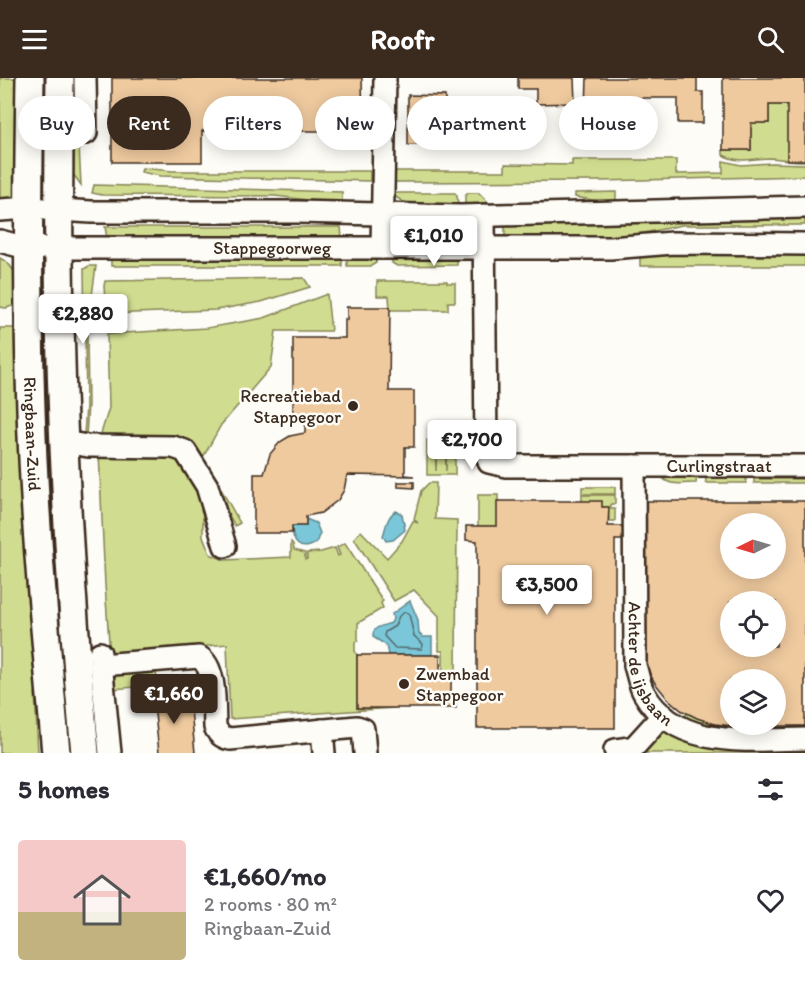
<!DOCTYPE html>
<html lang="en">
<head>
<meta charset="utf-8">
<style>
	:root { --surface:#fff; --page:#f2f2f3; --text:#2b2b33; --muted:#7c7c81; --line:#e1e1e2; --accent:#3b2a1e }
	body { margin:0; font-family:Itim,sans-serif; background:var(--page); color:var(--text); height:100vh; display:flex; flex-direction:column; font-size:22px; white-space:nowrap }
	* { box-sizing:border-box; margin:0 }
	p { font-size:20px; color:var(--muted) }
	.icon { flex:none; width:33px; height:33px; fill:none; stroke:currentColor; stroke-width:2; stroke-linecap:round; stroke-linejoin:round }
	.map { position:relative; height:675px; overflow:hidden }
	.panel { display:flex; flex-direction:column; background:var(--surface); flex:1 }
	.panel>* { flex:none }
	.hud { position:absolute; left:18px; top:18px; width:770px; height:54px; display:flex; gap:12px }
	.needle { width:39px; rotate:265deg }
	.fabs { position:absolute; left:720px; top:435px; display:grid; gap:12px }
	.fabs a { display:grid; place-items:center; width:66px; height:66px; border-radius:50%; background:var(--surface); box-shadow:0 3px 15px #0003; font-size:30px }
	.price { position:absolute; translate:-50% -51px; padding:0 14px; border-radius:6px; background:#fff; color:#222; font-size:20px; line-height:39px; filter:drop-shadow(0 2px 3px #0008) }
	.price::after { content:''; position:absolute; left:50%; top:36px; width:18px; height:14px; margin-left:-9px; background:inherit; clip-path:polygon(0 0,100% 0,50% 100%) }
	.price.selected { background:var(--accent); color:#fff }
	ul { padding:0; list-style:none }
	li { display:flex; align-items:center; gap:18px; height:150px; padding:0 18px }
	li+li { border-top:2px solid var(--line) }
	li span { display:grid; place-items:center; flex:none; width:168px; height:120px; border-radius:6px; color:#555 }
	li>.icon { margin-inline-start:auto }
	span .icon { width:72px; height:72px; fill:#fffc; stroke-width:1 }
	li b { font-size:26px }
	h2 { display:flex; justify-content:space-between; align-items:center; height:72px; padding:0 18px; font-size:26px }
	.pill { padding:0 21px; border-radius:27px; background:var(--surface); box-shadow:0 3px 15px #0003; font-size:21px; line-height:54px }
	.pill.selected { background:var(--accent); color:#fff }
	header { display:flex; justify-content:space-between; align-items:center; height:78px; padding:0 18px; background:var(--accent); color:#fff; font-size:27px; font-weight:800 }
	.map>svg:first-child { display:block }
	.green { fill:#d0dc8f; stroke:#868356; stroke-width:1.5 }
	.water { fill:#7ac7d9; stroke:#61888e; stroke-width:1.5 }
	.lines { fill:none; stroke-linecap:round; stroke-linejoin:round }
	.shore { stroke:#546969; stroke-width:1.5 }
	.building { fill:#efca9f; stroke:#3b2a1e; stroke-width:1.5; fill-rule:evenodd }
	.minor-casing { stroke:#3b2a1e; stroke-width:26 }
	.major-casing { stroke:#3b2a1e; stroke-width:32 }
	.minor { stroke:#fdfcf7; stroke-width:21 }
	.major { stroke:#fdfcf7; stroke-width:27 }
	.poi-dot { fill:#3b2a1e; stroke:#fdfcf7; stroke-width:2 }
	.labels { text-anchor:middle; stroke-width:5; stroke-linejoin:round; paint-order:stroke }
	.street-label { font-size:18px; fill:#3b2a1e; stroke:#fdfcf7 }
	.poi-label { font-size:18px; fill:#3b2a1e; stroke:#fdfcf7; text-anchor:end }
</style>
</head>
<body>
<header><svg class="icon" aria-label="menu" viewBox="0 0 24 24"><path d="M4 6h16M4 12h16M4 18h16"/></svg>Roofr<svg class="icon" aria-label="search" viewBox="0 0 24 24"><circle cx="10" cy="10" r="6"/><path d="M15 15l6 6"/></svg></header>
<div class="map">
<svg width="805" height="675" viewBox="0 0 805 675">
	<rect width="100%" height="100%" fill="#fdfcf7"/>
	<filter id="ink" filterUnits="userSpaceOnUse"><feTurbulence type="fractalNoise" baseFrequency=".0167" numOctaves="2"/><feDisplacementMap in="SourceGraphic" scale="12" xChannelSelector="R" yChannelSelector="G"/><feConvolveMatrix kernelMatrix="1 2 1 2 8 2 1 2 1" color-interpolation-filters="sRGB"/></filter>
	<g filter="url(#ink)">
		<g class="green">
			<polygon points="0,0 19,0 18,125 0,126"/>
			<polygon points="76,7 81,107 71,93 73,12"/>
			<path d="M 769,27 L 787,27 L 805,83 C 794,83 782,81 771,80 C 753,80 740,86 723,77 L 723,72 L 751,72 L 751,45 L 769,45 Z"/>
			<polygon points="572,82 676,82 676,96 723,95 723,83 741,87 772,85 805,86 805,98 600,103 395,104 395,93 505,93 505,86 572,87"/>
			<polygon points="142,90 172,93 370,93 370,103 160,98 141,94"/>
			<polygon points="94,107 342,114 342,126 275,118 102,117 92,115"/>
			<polygon points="616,114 616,126 575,119 575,115"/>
			<path d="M 395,115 L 455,115 L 457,118 L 458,127 C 438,127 407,133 393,116 Z"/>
			<polygon points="468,115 479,115 489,125 465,127 465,118"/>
			<polygon points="805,138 805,147 682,147 616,161 505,160 505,146"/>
			<polygon points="458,145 457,160 397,160 394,158 395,147"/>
			<polygon points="105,149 341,149 342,160 107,160"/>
			<rect x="640" y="177" width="165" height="11"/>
			<rect x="111" y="178" width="231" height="10"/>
			<polygon points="347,178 376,178 376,185 371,188 347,188"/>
			<polygon points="392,178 457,178 457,187 397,188 392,185"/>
			<path d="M 0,180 C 19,190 18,206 19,226 L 6,230 L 0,229 Z"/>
			<polygon points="89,188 96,188 87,255 88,326 86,358 84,357 86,328 84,191"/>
			<polygon points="304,200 310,209 261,224 216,232 106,236 104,208 105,203"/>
			<polygon points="377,203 447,203 447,205 455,205 455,224 448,224 448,232 390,232 389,218 377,218"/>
			<polygon points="39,206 47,206 76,675 64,675 54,571"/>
			<polygon points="327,216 331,253 276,253 271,289 221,347 200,385 100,359 109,330 107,256 207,250 264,240"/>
			<polygon points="0,250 15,250 29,515 45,675 41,675 35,614 38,675 0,675"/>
			<polygon points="455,358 455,397 427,397 427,362 435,362 436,393 437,361 445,361 446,393 447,359"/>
			<polygon points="99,375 177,376 203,413 203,458 210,476 224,482 291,479 291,464 293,466 294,472 305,475 305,481 307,481 307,475 321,474 335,470 338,478 340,477 337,469 345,465 383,523 381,525 383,530 358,545 358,563 355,564 355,573 357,577 357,630 395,630 230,641 227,566 110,578 105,507"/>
			<path d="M 697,395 L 696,405 C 684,405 668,409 661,398 Z"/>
			<polygon points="705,395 746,395 746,405 706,405"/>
			<rect x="754" y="401" width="51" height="4"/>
			<polygon points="216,402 240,445 235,448 211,405"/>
			<polygon points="429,405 436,405 435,441 457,442 456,593 443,593 443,573 439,573 439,538 414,512 394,523 354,460 361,453 387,480 402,463 413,443 418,445 414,441 421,413"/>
			<rect x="582" y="409" width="33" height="7"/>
			<rect x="478" y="417" width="20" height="31"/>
			<polygon points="582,417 615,417 615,426 611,426 611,430 615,431 615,443 609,443 608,429 582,429"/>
			<polygon points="156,591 157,607 113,611 112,595"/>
			<polygon points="687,635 715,646 769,648 769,651 711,650 684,640"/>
			<polygon points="663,651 805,670 805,675 634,675"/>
		</g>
		<g class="water">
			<path d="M 396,433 L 402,436 L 405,452 L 393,462 L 386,463 L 383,458 C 386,449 387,438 396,433 Z"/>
			<path d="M 306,441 L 316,445 L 320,455 L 316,465 C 299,475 292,464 292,448 Z"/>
			<path d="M 410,523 L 418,542 L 419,556 L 422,557 L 422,559 L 432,559 L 432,577 L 388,577 L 386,567 L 373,559 C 372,548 383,548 391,545 L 393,541 L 392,536 Z"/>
		</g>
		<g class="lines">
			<polygon class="shore" points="405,534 409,536 414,558 423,566 422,571 395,570 384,558 385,554 395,548 399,538"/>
		</g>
		<g class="building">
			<polygon points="112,0 362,0 363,53 202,53 202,84 112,84"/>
			<polygon points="518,0 574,0 575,25 536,26 536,11 518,11"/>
			<polygon points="587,0 697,0 697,14 703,14 703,45 678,45 678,20 612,20 612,33 586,33"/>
			<polygon points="723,0 805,0 805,82 787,82 787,27 769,27 769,45 751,45 751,72 723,72"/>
			<polygon points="408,17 445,18 445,26 449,31 457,31 459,68 408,67"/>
			<polygon points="345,229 390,229 389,313 414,313 414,369 405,369 405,397 414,398 347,397 344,412 338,422 321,435 306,438 306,448 292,448 292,455 254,455 254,396 264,396 270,376 280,364 290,358 305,355 305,343 293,343 293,260 345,260 345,241 347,242 347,230"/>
			<polygon points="398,404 414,404 414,410 398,409"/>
			<polygon points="497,423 602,423 602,429 609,429 608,448 627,448 627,462 615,462 615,650 477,650 477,463 466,462 466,448 497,448"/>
			<path d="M 640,423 L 805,423 L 805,648 L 733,648 L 715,646 L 697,640 L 681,632 L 667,620 L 655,605 L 646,589 L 641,571 L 641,534 L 646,517 L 640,517 ZM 730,446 L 776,446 L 776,490 L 730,490 ZM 730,524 L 776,524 L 776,568 L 730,568 ZM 730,602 L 776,602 L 776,646 L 730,646 Z"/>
			<polygon points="357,577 440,577 440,597 451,597 451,616 456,615 456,630 357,630"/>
			<polygon points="169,614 170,622 190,620 195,675 159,675 153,616"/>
		</g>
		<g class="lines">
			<g class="minor-casing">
				<g id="minor">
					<polyline points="85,0 86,55"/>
					<polyline points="0,132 29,130 91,134 297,134 460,138 805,129"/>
					<path id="s1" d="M 484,137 L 486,373 L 489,384 L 506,388 L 805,388"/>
					<path id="s2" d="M 0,163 L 27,170 L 610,170 L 673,165 L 805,166"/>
					<polyline points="382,170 385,0"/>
					<polyline points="63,364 88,368 173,369 185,373 207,408 225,468"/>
					<path id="s3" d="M 634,388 L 635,588 C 638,596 639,607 644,615 C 676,672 749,662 805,661"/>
					<polyline points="100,575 110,675"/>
					<path d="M 101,587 L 199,579 C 217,589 214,630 215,649 C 219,657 222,659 230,661 L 357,649 L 363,651 L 365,675"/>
					<polyline points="322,652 324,675"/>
					<polyline points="615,672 634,669 663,637"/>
				</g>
			</g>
			<g class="major-casing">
				<g id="major">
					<path id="s4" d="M 30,0 C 28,120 27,239 32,358 C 36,464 47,570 56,675"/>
					<path d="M 60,0 C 55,225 64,451 85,675"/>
				</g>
			</g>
			<use href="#minor" class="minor"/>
			<use href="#major" class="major"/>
		</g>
	</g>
	<g class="poi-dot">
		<circle cx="353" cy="328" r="6"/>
		<circle cx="404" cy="606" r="6"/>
	</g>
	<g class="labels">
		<g class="street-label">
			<text dy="6" stroke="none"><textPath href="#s2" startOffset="273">Stappegoorweg</textPath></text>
			<text dy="6" stroke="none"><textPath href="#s4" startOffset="356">Ringbaan-Zuid</textPath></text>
			<text dy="6" stroke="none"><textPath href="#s1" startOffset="478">Curlingstraat</textPath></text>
			<text dy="6" stroke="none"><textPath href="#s3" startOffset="202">Achter de ijsbaan</textPath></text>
		</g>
		<g class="poi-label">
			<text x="341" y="324">Recreatiebad<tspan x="341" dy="21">Stappegoor</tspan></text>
			<text x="416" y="602" text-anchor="start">Zwembad<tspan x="416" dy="21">Stappegoor</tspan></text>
		</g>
	</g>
</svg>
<div class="fabs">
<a><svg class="needle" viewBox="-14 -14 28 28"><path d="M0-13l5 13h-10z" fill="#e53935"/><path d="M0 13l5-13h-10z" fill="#7c7c81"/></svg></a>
<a><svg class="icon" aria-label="locate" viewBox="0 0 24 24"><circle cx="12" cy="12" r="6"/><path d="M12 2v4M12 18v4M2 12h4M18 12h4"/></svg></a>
<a><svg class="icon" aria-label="layers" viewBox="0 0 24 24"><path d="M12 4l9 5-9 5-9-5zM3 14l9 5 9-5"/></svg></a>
</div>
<b class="price" style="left:434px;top:189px">€1,010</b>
<b class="price" style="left:83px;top:267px">€2,880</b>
<b class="price" style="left:472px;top:393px">€2,700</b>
<b class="price" style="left:547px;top:538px">€3,500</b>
<b class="price selected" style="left:174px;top:647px">€1,660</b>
<div class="hud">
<a class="pill">Buy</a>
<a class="pill selected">Rent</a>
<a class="pill">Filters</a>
<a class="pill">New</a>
<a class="pill">Apartment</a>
<a class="pill">House</a>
</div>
</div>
<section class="panel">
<h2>5 homes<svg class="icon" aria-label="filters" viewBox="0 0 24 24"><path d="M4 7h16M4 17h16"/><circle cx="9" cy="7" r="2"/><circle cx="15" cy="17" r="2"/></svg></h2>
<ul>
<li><span style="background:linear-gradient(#f6c9c9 60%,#c2b280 0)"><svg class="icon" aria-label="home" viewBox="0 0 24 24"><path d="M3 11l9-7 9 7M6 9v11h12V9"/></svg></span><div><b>€1,660/mo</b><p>2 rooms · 80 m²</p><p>Ringbaan-Zuid</p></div><svg class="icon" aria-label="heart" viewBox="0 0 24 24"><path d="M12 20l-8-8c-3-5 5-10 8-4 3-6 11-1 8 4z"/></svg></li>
</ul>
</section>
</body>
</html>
